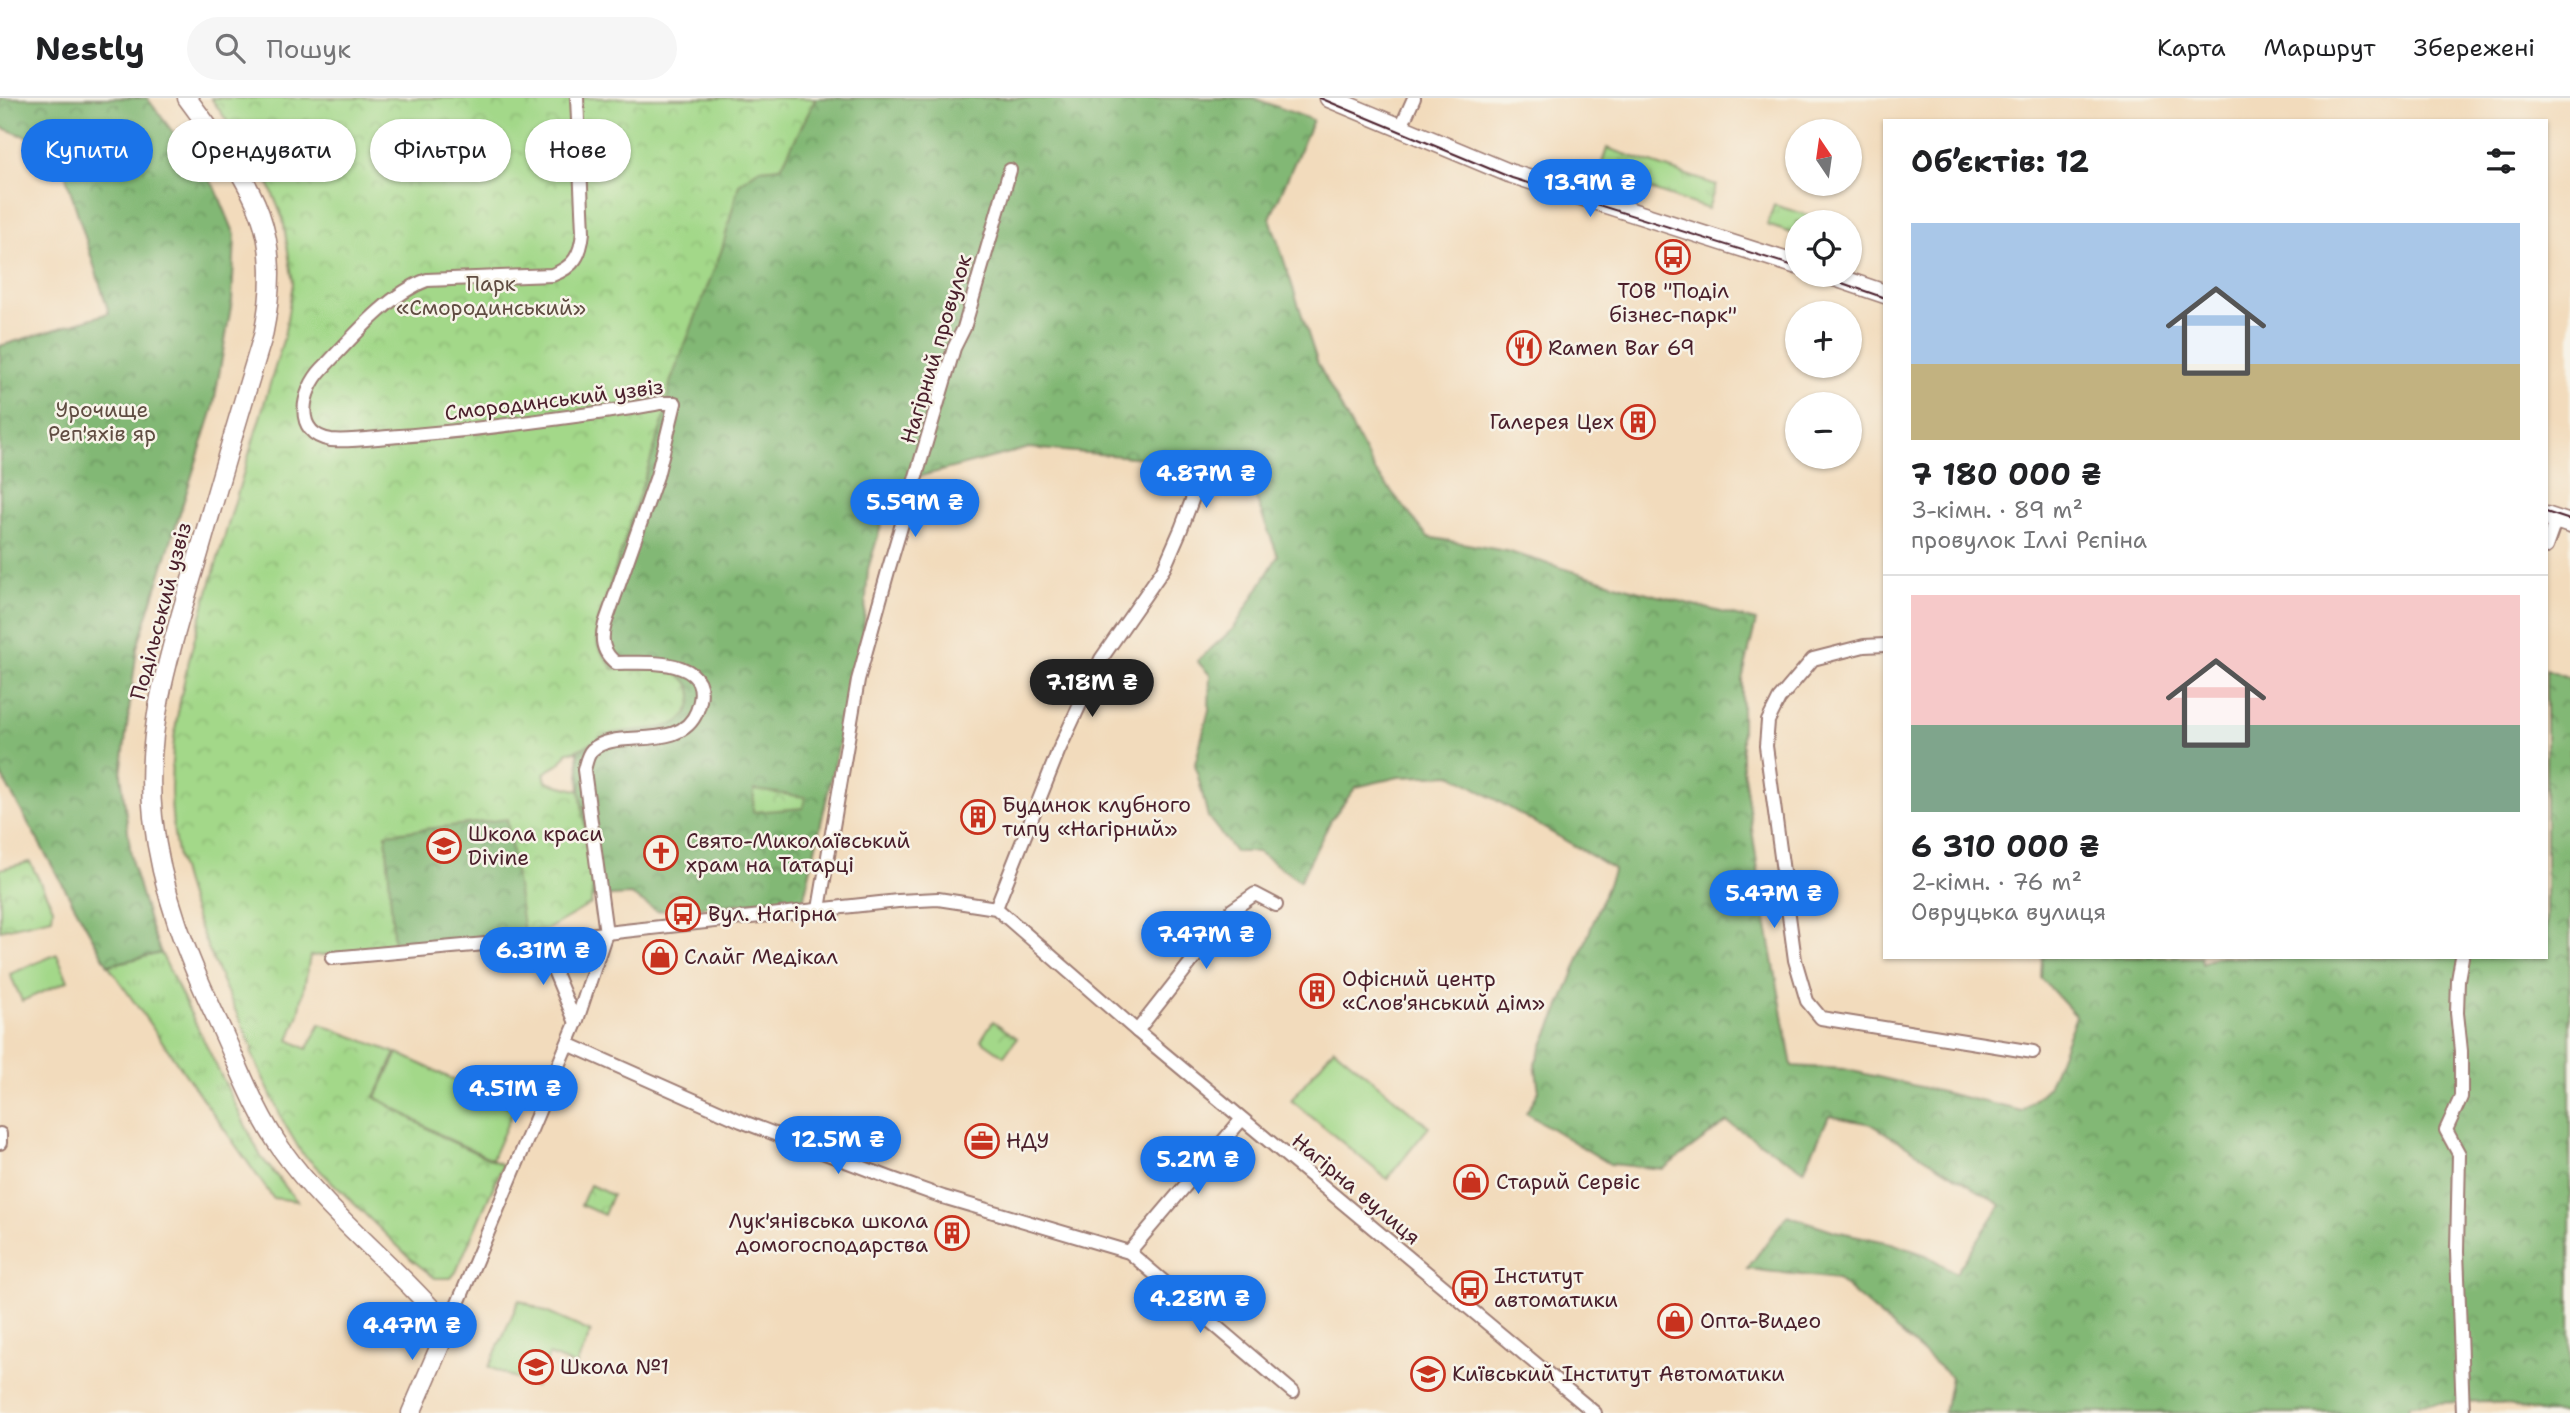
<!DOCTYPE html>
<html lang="uk">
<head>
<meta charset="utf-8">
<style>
	:root { --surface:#fff; --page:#f6f6f6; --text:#202124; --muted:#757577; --line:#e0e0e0; --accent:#1a73e8 }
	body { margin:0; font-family:"Shantell Sans",sans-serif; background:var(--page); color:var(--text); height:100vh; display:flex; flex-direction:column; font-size:26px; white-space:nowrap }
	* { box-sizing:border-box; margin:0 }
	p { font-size:23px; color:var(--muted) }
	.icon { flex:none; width:38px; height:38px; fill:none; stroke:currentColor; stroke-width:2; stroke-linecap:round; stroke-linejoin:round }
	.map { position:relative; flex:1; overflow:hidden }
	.sheet { position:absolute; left:1883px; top:21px; width:665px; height:840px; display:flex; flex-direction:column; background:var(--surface); border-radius:0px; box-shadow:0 2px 5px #0004 }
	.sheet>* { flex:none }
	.banner { position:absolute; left:21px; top:21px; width:665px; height:63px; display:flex; gap:14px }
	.needle { width:46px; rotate:347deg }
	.tools { position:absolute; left:1785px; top:21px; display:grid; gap:14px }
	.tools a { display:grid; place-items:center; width:77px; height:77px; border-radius:50%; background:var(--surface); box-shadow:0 2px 5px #0004; font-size:35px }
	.price { position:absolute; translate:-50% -60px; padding:0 16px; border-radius:24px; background:var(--accent); color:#fff; font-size:23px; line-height:46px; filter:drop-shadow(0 2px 4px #0008) }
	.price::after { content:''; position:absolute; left:50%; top:42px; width:21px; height:16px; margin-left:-10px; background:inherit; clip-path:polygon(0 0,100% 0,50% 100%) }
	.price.on { background:#222; color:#fff }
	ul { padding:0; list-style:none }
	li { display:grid; align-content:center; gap:14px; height:371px; padding:0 28px }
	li+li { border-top:2px solid var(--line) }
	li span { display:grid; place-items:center; height:217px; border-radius:0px; color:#555 }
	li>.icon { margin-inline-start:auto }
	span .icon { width:126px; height:126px; fill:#fffc; stroke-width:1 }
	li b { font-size:30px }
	h2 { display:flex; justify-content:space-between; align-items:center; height:84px; padding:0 28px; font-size:30px }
	.tag { padding:0 24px; border-radius:32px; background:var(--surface); box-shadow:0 2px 5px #0004; font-size:24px; line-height:63px }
	.tag.on { background:var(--accent); color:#fff }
	header { display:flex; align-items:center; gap:42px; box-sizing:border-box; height:98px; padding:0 35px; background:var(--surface); border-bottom:2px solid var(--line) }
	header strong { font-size:33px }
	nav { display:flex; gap:38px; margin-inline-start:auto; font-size:24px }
	.search { width:490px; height:63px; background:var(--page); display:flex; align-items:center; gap:18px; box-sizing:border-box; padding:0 24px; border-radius:38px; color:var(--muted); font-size:26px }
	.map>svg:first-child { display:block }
	.grass { fill:url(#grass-tufts); stroke:#767c5a; stroke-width:2 }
	.forest { fill:url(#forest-crowns); stroke:#666c50; stroke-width:2; fill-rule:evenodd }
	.park { fill:url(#park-crowns); stroke:#767c5a; stroke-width:2 }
	.pitch { fill:#a3d889; stroke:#767c5a; stroke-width:2 }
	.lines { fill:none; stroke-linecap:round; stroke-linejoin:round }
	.street-casing { stroke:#9e7d74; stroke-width:16 }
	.secondary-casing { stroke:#9e7d74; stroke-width:21 }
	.street { stroke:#fff; stroke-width:12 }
	.secondary { stroke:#fff; stroke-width:18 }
	.tram { stroke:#4a1f2b; stroke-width:2 }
	.labels { text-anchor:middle; stroke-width:5; stroke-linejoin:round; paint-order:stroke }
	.park-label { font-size:21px; fill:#604d42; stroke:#f7f3e8 }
	.poi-label { font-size:21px; fill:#4a1f2b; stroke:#f7f3e8; text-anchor:start }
	.street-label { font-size:21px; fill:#4a1f2b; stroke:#f7f3e8 }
</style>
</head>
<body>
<header>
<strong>Nestly</strong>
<div class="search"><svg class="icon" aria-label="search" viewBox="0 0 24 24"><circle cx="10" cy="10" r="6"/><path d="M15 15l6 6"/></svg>Пошук</div>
<nav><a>Карта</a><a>Маршрут</a><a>Збережені</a></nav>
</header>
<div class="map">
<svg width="2570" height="1315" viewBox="0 0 2570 1315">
	<defs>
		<pattern id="grass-tufts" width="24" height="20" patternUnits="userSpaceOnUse" patternTransform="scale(1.75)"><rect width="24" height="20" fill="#a3d889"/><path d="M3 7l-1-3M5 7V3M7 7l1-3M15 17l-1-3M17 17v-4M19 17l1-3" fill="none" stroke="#8eb976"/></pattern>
		<pattern id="forest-crowns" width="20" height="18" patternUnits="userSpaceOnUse" patternTransform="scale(1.75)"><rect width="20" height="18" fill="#82b875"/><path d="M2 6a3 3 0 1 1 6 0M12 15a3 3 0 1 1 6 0" fill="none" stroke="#6c9560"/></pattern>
		<pattern id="park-crowns" width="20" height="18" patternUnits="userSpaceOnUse" patternTransform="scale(1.75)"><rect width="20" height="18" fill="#a3d889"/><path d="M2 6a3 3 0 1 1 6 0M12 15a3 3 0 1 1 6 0" fill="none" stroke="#8eb976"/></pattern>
	</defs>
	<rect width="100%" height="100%" fill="#f7f3e8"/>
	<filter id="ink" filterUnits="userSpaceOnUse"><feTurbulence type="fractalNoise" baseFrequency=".0143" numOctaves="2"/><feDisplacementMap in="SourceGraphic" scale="14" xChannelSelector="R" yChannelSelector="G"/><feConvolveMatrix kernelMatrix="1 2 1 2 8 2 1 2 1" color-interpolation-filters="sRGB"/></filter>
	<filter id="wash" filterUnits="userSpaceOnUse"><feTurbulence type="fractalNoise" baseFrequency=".00686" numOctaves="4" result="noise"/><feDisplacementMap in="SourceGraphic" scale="28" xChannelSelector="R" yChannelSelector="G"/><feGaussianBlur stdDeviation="1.57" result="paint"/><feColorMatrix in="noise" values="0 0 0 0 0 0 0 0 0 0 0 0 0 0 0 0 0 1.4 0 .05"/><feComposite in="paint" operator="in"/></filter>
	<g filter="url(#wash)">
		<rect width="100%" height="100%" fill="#f2dbbc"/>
		<g class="grass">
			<polygon points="1607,50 1716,87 1708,111 1599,74"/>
			<polygon points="1774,107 1831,124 1797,124 1797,137 1767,127"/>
			<polygon points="161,855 261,1059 297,1103 273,1100 108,867"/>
		</g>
		<g class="forest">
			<polygon points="0,0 147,0 216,91 235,137 232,203 213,311 137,550 121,676 132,765 152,833 161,855 108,867 0,675 0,248 109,215 57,50 0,29"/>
			<path d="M 219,0 L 1253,0 L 1313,22 L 1270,120 L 1318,266 L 1375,373 L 1428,439 L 1506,453 L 1632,491 L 1756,523 L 1742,582 L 1742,663 L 1762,799 L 1792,968 L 1844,971 L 2022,1013 L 2048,989 L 2076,918 L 2041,880 L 2042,859 L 2201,859 L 2202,866 L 2215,859 L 2546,859 L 2546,571 L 2570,580 L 2570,1315 L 2545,1315 L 2488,1303 L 2409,1306 L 2408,1315 L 1944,1315 L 1951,1279 L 1837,1181 L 1747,1171 L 1787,1117 L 1835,1133 L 1891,1145 L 1926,1157 L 1956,1175 L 2001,1107 L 1871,1026 L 1829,1018 L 1804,1072 L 1727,1024 L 1663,1071 L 1610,1066 L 1526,1015 L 1539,993 L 1535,965 L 1564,899 L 1614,771 L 1453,677 L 1399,679 L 1356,689 L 1331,722 L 1300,783 L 1258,754 L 1235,754 L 1208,719 L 1195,666 L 1209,612 L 1210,577 L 1197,563 L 1234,530 L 1278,458 L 1256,401 L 1236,368 L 1029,350 L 894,385 L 868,471 L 863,540 L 804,800 L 657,813 L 631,797 L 592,799 L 534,831 L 509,838 L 296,857 L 326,142 ZM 578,653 L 580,693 L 546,684 L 544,675 L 559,666 L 568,654 Z"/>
		</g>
		<g class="park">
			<path d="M 211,0 L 816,0 L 781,69 L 759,71 L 739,86 L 722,151 L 670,285 L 665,317 L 596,531 L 598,548 L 613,571 C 636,570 690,563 692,598 C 692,606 688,616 681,622 C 664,635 628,630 607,637 C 593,642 583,653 568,654 L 559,666 L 544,675 L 546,684 L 580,693 L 593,787 L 591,806 L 546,832 L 524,834 L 507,721 L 386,736 L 394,851 L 310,858 L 299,916 L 289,942 L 307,951 L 320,926 L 396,955 L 375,999 L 446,1041 L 503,1067 L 456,1174 L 451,1180 L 435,1180 L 411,1161 L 301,1054 L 284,1025 L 251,954 L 253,951 C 225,889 195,829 179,764 C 154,658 192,548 222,447 C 243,378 263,308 284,239 L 293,185 L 283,121 L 266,79 Z"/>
			<polygon points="754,692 805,699 803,710 753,714"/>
			<polygon points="30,764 53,810 52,820 0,832 0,771"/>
			<polygon points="993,923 1017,940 1004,958 981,942"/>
			<polygon points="590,1087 612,1097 604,1117 581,1107"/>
		</g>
		<g class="pitch">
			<polygon points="57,856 68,883 22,903 10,876"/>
			<polygon points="1334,950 1429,1029 1387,1081 1291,1002"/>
			<polygon points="398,955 514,1011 492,1061 446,1040 376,999"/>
			<polygon points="519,1202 591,1234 576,1268 549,1257 535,1289 489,1269"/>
		</g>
	</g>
	<g filter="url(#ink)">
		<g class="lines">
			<g class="street-casing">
				<g id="street">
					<polyline points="1401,29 1414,0"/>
					<polyline points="2546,449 2556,421"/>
					<polyline points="1885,547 1864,548 1813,561 1779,601 1768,623 1766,648 1795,862 1807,903 1821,920 2033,954"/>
					<polyline points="996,810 1058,654 1101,561 1164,470 1181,431 1200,381"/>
					<polyline points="819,811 858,582 888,473 954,250 964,230 1010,72"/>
					<polyline points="540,839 576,925"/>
					<polyline points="2462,859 2458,882 2457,915 2461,953 2461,999 2446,1032 2459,1056 2457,1153 2463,1315"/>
					<polyline points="332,860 606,835 898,803 938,801 996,810 1137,933 1595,1315"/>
					<polyline points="1137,933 1232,812 1255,796 1276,807"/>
					<polyline points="568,946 741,1023 890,1080 943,1099 1129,1154 1293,1294"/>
					<polyline points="0,1036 0,1045"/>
					<polyline points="1129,1154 1242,1021"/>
					<path d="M 448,1229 L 576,925 L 606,835 L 584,672 C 586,665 587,657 592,652 C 615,629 681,656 697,613 C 718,558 647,565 616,565 C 603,555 600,543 605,526 L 657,378 L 675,305 L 660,305 C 632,311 603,314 575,318 C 517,326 459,334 400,338 C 380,339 351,344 331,342 C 292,336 302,292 322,271 C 351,241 387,197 427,182 L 552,177 C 574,169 581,157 583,134 L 577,0"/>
				</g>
			</g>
			<g class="secondary-casing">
				<g id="secondary">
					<path d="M 187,0 C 250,86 286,125 263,238 C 241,310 220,382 199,455 C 174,540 143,629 153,719 C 161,794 188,861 220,928 C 239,969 256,1015 282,1052 C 329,1118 396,1167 448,1229 L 411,1315"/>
					<polyline points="1329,0 1509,75 1797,167"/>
					<polyline points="1829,177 1885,196"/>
					<polyline points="2546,418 2570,426"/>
				</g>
			</g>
			<use href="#street" class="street"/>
			<use href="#secondary" class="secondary"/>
			<g class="tram">
				<polyline points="1320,0 1512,80 1797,169"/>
				<polyline points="1819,177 1885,200"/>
				<polyline points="2546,414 2570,422"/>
			</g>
		</g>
	</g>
	<defs>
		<g id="bus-ring" transform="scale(1.75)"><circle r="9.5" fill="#f7f3e8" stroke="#c8321e" stroke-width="1.5"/><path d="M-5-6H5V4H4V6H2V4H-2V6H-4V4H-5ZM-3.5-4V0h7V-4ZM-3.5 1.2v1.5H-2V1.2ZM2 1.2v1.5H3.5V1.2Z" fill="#c8321e"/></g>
		<g id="restaurant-ring" transform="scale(1.75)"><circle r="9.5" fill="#f7f3e8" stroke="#c8321e" stroke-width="1.5"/><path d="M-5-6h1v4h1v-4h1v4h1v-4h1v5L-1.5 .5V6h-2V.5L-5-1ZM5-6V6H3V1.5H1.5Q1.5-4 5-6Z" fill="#c8321e"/></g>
		<g id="building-ring" transform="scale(1.75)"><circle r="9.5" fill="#f7f3e8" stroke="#c8321e" stroke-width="1.5"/><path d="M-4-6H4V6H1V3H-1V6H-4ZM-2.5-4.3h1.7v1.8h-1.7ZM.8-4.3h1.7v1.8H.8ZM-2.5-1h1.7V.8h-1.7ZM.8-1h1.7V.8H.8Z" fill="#c8321e"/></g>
		<g id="school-ring" transform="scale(1.75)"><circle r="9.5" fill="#f7f3e8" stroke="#c8321e" stroke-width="1.5"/><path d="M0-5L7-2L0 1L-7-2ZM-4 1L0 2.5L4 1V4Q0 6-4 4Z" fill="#c8321e"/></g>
		<g id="church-ring" transform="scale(1.75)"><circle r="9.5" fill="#f7f3e8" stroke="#c8321e" stroke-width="1.5"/><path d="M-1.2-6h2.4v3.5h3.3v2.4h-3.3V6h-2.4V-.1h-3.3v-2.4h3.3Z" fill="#c8321e"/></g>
		<g id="shop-ring" transform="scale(1.75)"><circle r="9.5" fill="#f7f3e8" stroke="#c8321e" stroke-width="1.5"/><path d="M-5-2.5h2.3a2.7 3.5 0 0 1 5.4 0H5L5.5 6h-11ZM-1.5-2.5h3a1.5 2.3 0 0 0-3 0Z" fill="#c8321e"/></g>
		<g id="office-ring" transform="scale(1.75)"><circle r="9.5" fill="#f7f3e8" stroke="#c8321e" stroke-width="1.5"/><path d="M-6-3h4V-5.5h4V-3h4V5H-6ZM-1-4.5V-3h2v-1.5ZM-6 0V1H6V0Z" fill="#c8321e"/></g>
		<g id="university-ring" transform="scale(1.75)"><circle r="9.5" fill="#f7f3e8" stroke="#c8321e" stroke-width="1.5"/><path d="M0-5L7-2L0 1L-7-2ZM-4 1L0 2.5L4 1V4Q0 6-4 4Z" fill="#c8321e"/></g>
	</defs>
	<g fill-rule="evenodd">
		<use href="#bus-ring" x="1673" y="159"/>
		<use href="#restaurant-ring" x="1524" y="250"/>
		<use href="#building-ring" x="1638" y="324"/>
		<use href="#building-ring" x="978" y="719"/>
		<use href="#school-ring" x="444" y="748"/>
		<use href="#church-ring" x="661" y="755"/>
		<use href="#bus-ring" x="683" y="816"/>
		<use href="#shop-ring" x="660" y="859"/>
		<use href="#building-ring" x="1317" y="893"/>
		<use href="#office-ring" x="982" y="1043"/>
		<use href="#shop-ring" x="1471" y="1084"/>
		<use href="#building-ring" x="952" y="1135"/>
		<use href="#bus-ring" x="1470" y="1190"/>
		<use href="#shop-ring" x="1675" y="1223"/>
		<use href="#school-ring" x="536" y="1269"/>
		<use href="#university-ring" x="1428" y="1276"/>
	</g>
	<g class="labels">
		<g class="park-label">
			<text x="491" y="193">Парк<tspan x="491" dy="24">«Смородинський»</tspan></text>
			<text x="102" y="319">Урочище<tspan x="102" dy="24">Реп'яхів яр</tspan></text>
		</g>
		<g class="poi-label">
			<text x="1673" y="200" text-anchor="middle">ТОВ "Поділ<tspan x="1673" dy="24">бізнес-парк"</tspan></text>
			<text x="1548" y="257">Ramen Bar 69</text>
			<text x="1614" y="331" text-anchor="end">Галерея Цех</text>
			<text x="1002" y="714">Будинок клубного<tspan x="1002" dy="24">типу «Нагірний»</tspan></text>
			<text x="468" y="743">Школа краси<tspan x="468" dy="24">Divine</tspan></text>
			<text x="686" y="750">Свято-Миколаївський<tspan x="686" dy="24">храм на Татарці</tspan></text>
			<text x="708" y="823">Вул. Нагірна</text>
			<text x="684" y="866">Слайг Медікал</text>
			<text x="1342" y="888">Офісний центр<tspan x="1342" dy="24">«Слов'янський дім»</tspan></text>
			<text x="1006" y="1050">НДУ</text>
			<text x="1496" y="1091">Старий Сервіс</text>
			<text x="928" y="1130" text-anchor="end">Лук'янівська школа<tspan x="928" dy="24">домогосподарства</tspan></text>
			<text x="1494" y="1185">Інститут<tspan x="1494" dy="24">автоматики</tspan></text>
			<text x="1700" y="1230">Опта-Видео</text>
			<text x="560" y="1276">Школа №1</text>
			<text x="1452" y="1283">Київський Інститут Автоматики</text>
		</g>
		<g class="street-label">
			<text transform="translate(936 251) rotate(-73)" y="7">Нагірний провулок</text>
			<text transform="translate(554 302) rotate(-7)" y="7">Смородинський узвіз</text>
			<text transform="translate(161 513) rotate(-75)" y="7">Подільський узвіз</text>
			<text transform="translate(1356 1091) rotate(40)" y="7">Нагірна вулиця</text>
		</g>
	</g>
</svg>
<div class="tools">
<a><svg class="needle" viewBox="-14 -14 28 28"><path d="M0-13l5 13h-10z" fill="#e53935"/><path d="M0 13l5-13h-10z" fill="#757577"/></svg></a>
<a><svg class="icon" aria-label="locate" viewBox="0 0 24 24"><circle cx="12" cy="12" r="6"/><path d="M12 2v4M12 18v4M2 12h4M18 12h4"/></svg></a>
<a>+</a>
<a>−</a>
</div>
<b class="price" style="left:1590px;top:121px">13.9M ₴</b>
<b class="price" style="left:1206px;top:412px">4.87M ₴</b>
<b class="price" style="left:915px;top:441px">5.59M ₴</b>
<b class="price on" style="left:1092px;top:621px">7.18M ₴</b>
<b class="price" style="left:1774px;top:832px">5.47M ₴</b>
<b class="price" style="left:1206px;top:873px">7.47M ₴</b>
<b class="price" style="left:543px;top:889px">6.31M ₴</b>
<b class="price" style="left:515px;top:1027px">4.51M ₴</b>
<b class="price" style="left:838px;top:1078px">12.5M ₴</b>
<b class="price" style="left:1198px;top:1098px">5.2M ₴</b>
<b class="price" style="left:1200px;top:1237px">4.28M ₴</b>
<b class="price" style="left:412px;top:1264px">4.47M ₴</b>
<div class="banner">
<a class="tag on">Купити</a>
<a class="tag">Орендувати</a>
<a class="tag">Фільтри</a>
<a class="tag">Нове</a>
</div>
<section class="sheet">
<h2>Об’єктів: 12<svg class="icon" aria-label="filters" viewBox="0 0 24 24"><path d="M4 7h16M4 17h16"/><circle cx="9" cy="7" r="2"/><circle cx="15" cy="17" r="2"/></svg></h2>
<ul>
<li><span style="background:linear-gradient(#a9c7e8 65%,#c2b280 0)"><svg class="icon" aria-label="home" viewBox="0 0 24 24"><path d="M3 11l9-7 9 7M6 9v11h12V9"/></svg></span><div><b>7 180 000 ₴</b><p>3-кімн. · 89 m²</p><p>провулок Іллі Рєпіна</p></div></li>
<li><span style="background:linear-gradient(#f6c9c9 60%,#7fa58c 0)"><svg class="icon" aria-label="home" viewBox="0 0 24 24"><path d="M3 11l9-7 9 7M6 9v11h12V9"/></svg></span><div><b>6 310 000 ₴</b><p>2-кімн. · 76 m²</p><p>Овруцька вулиця</p></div></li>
</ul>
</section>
</div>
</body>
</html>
